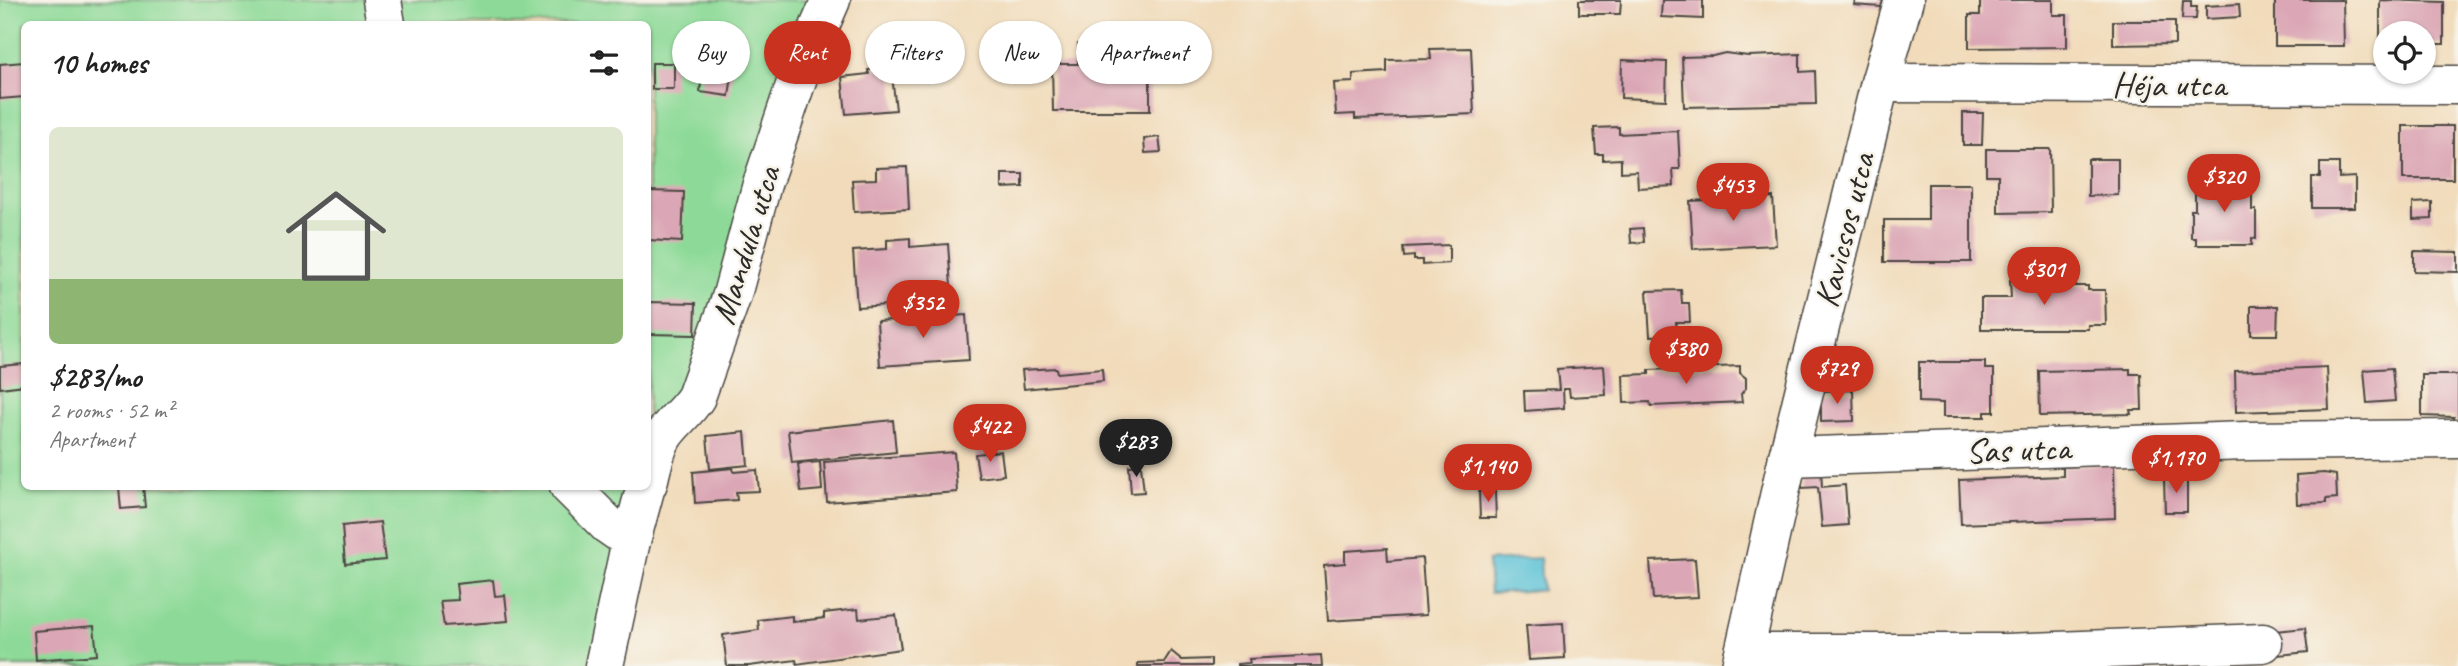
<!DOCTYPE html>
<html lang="en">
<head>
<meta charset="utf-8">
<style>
	:root { --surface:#fff; --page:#f2f2f2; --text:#222; --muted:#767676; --line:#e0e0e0; --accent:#c8321e }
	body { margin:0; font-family:Caveat,sans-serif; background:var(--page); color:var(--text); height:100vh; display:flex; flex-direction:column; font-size:26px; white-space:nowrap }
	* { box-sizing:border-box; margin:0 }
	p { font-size:23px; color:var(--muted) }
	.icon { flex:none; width:38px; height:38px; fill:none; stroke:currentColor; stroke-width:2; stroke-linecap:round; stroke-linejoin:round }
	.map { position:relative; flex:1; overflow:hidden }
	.details { position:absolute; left:21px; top:21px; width:630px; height:469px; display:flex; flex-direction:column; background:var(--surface); border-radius:10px; box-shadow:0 2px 5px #0004 }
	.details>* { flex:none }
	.top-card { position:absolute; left:672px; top:21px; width:665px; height:63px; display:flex; gap:14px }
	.tools { position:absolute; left:2373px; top:21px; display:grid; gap:14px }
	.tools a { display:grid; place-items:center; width:63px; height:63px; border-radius:50%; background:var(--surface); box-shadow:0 2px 5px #0004; font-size:35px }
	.price { position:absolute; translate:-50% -60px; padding:0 16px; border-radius:24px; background:var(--accent); color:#fff; font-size:23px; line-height:46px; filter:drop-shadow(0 2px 4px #0008) }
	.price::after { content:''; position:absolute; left:50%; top:42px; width:21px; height:16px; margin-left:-10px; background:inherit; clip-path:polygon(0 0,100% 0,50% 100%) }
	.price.on { background:#222; color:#fff }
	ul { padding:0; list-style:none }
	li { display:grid; align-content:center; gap:14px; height:371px; padding:0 28px }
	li+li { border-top:2px solid var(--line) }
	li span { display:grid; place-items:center; height:217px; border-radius:10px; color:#555 }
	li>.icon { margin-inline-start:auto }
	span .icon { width:126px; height:126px; fill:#fffc; stroke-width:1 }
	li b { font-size:30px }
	h2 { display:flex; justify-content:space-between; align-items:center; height:84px; padding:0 28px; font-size:30px }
	.pill { padding:0 24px; border-radius:32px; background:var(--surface); box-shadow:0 2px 5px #0004; font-size:24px; line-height:63px }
	.pill.on { background:var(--accent); color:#fff }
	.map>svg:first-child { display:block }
	.green { fill:#8dda98; stroke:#5c8262; stroke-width:2 }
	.water { fill:#5bc2d8; stroke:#437682; stroke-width:2 }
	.building { fill:#dba7b6 }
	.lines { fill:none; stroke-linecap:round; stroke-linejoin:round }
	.minor-casing { stroke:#494540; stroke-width:41 }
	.minor { stroke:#fff; stroke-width:38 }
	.labels { text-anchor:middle; stroke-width:5; stroke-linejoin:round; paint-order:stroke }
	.street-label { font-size:35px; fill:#2b2b2b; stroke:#f7f3e8 }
</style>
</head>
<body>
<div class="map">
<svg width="2458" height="666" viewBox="0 0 2458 666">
	<rect width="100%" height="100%" fill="#f7f3e8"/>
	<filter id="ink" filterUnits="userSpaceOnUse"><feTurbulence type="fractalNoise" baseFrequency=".0143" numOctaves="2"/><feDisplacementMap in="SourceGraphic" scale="14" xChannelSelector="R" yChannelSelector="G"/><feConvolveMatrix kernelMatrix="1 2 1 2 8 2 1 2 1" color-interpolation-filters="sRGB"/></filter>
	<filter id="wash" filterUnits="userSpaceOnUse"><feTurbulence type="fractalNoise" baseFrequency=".00686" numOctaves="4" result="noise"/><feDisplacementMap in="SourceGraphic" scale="28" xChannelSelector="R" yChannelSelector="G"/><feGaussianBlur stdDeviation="1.57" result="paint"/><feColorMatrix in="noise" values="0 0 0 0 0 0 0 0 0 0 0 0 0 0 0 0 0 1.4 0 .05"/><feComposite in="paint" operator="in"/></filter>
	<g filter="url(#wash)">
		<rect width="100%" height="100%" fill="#f1dbba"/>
		<polygon class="green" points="0,0 830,0 648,483 648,24 24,24 24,486 646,487 604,666 0,666"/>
		<polygon class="water" points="1540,558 1542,590 1490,593 1488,561"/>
		<g id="blocks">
			<g class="building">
				<polygon points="1579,0 1621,0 1620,14 1579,14"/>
				<polygon points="1662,0 1703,0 1703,19 1661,17"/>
				<polygon points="1855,0 1883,0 1881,7 1854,5"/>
				<polygon points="1980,0 2053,0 2053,15 2067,15 2067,47 1969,48 1969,15 1980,15"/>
				<polygon points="2275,0 2343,0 2344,46 2275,46"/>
				<polygon points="2382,0 2444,2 2444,44 2424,44 2424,33 2385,33 2385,44 2380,44 2380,1"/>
				<polygon points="2183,1 2191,1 2191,7 2197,7 2196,19 2182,19"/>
				<polygon points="2239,4 2240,17 2206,19 2206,6"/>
				<polygon points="2113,21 2175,21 2175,44 2113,45"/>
				<polygon points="1078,44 1150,45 1150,111 1053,111 1052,64 1078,64"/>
				<polygon points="1471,48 1474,114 1355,119 1355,114 1336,115 1334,83 1353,82 1353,74 1387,72 1387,60 1431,59 1430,49"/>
				<polygon points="1725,53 1748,56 1800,54 1800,72 1815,71 1816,104 1684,107 1682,57 1713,56"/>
				<polygon points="1622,60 1667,62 1666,100 1621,98"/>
				<polygon points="24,62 24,97 0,99 0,64"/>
				<rect x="652" y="63" width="22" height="26"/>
				<polygon points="703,65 733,69 729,96 700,92"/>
				<polygon points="891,67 896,110 846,114 842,77 869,74 868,70"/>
				<polygon points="1963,113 1983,113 1982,145 1963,145"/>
				<rect x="2403" y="126" width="50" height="53"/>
				<polygon points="1619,127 1619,134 1678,131 1680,169 1673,169 1674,186 1638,188 1637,171 1621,172 1621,159 1603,160 1603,154 1596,154 1594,128"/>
				<polygon points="1159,137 1161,152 1145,153 1144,139"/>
				<polygon points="1986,149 2050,149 2051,212 1998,213 1998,175 1986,175"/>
				<polygon points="2088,159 2118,159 2118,195 2088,196"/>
				<polygon points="2320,163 2339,163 2339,178 2355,177 2355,208 2312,208 2312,177 2320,177"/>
				<polygon points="907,167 909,209 854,212 852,180 876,179 876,168"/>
				<polygon points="1002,174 1023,174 1023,187 1002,188"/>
				<polygon points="2227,179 2252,179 2252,210 2256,210 2256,239 2252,238 2252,245 2196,245 2196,238 2191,238 2191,210 2195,210 2195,186 2227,186"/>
				<polygon points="1928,184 1971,184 1971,262 1884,262 1884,220 1928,220"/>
				<polygon points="648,191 684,192 682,242 648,240"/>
				<polygon points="1773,197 1776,245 1693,249 1690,201"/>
				<polygon points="2432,202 2432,219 2413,220 2413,203"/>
				<polygon points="1643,228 1644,242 1631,243 1630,229"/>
				<polygon points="910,238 910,247 948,244 952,301 857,307 853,251 887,249 887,240"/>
				<polygon points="1449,245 1449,263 1422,265 1422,260 1414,260 1414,256 1404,257 1403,247"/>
				<polygon points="2414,251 2458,252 2458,272 2414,271"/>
				<polygon points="2052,279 2052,286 2088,286 2088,290 2105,290 2106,325 2088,325 2088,329 1981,329 1981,298 2011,298 2010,280"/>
				<polygon points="1681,290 1682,303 1689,303 1690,322 1676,322 1677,335 1650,336 1647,291"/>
				<polygon points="648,302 696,303 695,335 648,334"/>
				<polygon points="2251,306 2278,306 2277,335 2251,335"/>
				<polygon points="966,315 969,360 880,366 877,321"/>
				<polygon points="1919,362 1985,362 1985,369 1994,369 1994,412 1985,412 1985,417 1943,417 1943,403 1919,402"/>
				<polygon points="24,364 24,385 0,388 0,366"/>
				<polygon points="1604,366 1606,395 1570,397 1569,389 1563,389 1564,408 1525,411 1524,391 1559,390 1557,369"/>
				<polygon points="1740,366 1740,373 1746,378 1746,388 1741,394 1742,402 1651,406 1650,402 1624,403 1623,375 1649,374 1649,370"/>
				<polygon points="2327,367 2329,409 2236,412 2235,371"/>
				<polygon points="1056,368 1057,373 1102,369 1103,381 1024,389 1022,370"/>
				<polygon points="2392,368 2395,401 2367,403 2364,370"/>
				<polygon points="2130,369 2130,374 2141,374 2142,410 2130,410 2131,414 2040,416 2039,371"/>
				<polygon points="2422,375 2458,375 2458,421 2454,421 2454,417 2422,416"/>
				<polygon points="1853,390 1854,421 1821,422 1821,391"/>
				<polygon points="893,420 896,452 792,463 788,431"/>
				<polygon points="745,432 748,465 710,469 707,436"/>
				<polygon points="1001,451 1004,475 979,478 975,454"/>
				<polygon points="954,452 957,492 827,502 824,462"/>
				<polygon points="820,462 822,490 801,492 798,464"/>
				<polygon points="2114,464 2115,518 1961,524 1959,480 2063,476 2063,467"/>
				<polygon points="1141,465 1144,492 1131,493 1129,466"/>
				<polygon points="733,468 734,472 757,470 759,491 736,492 737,500 695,503 693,472"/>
				<polygon points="1821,468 1822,487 1845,485 1848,525 1822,527 1818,487 1802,488 1801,469"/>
				<polygon points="2324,473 2336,475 2337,498 2326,499 2326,503 2297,504 2296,475"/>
				<polygon points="2187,478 2187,512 2165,512 2164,479"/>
				<polygon points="143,486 145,507 121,509 119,487"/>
				<polygon points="1479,491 1495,491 1496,518 1480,518"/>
				<polygon points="380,522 385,560 345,564 342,526"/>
				<polygon points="1387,548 1388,561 1422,558 1426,615 1328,621 1324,565 1345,563 1345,551"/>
				<polygon points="1695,559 1698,597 1653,599 1650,561"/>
				<polygon points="493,580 495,596 505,595 508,621 444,626 440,601 458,600 456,584"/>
				<polygon points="858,609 859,619 896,615 901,649 797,664 796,660 749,666 727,666 723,635 759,630 758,620 792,616 792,622 824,618 824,613"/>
				<polygon points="1563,623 1565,658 1529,660 1526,625"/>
				<polygon points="94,626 97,655 36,660 34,631"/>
				<polygon points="2305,628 2308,652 2278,655 2275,631"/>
				<polygon points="1171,651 1182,660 1211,659 1211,666 1138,666 1138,663 1164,662"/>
				<polygon points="1321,655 1322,666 1237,666 1237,664 1250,663 1249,659"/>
			</g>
		</g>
	</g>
	<g filter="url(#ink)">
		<use href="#blocks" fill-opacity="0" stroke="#494540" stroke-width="2"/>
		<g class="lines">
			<g class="minor-casing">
				<g id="minor">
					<polyline points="382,0 386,24"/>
					<polyline points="1880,83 2458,85"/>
					<polyline points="1788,457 2246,441 2458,439"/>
					<path d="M 648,483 C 652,467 655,449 664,435 C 672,422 687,412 696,397 L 732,295 L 762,184 L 799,74 L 831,0"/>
					<polyline points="569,486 608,525 631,541"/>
					<polyline points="1744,653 2006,653 2263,643"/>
					<polyline points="604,666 631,541 646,486"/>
					<polyline points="1741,666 1788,457 1880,83 1904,0"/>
				</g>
			</g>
			<use href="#minor" class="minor"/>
		</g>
	</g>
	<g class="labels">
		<g class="street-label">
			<text x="2169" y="96">Héja utca</text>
			<text transform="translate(1844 230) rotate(-76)" y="12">Kavicsos utca</text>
			<text transform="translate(745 245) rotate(-73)" y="12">Mandula utca</text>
			<text transform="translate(2018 449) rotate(-2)" y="12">Sas utca</text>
		</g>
	</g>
</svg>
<div class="tools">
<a><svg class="icon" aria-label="locate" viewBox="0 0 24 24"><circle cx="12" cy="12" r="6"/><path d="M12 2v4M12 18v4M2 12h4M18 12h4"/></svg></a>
</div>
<b class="price" style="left:2224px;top:214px">$320</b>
<b class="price" style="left:1733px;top:223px">$453</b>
<b class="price" style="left:2044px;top:307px">$301</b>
<b class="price" style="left:923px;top:340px">$352</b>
<b class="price" style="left:1686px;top:386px">$380</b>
<b class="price" style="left:1837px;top:406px">$729</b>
<b class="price" style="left:990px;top:464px">$422</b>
<b class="price on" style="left:1136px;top:479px">$283</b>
<b class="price" style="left:2176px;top:495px">$1,170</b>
<b class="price" style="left:1488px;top:504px">$1,140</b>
<div class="top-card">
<a class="pill">Buy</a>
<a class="pill on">Rent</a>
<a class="pill">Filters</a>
<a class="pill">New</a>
<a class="pill">Apartment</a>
</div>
<section class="details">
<h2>10 homes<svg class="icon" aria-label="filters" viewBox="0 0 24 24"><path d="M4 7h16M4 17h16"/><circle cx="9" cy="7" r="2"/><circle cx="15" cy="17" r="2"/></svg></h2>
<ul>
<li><span style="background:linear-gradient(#dfe7d0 70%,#8fb573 0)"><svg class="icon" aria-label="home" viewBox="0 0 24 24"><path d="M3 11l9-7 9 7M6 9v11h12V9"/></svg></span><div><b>$283/mo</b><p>2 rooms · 52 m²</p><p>Apartment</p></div></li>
</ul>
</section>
</div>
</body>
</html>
